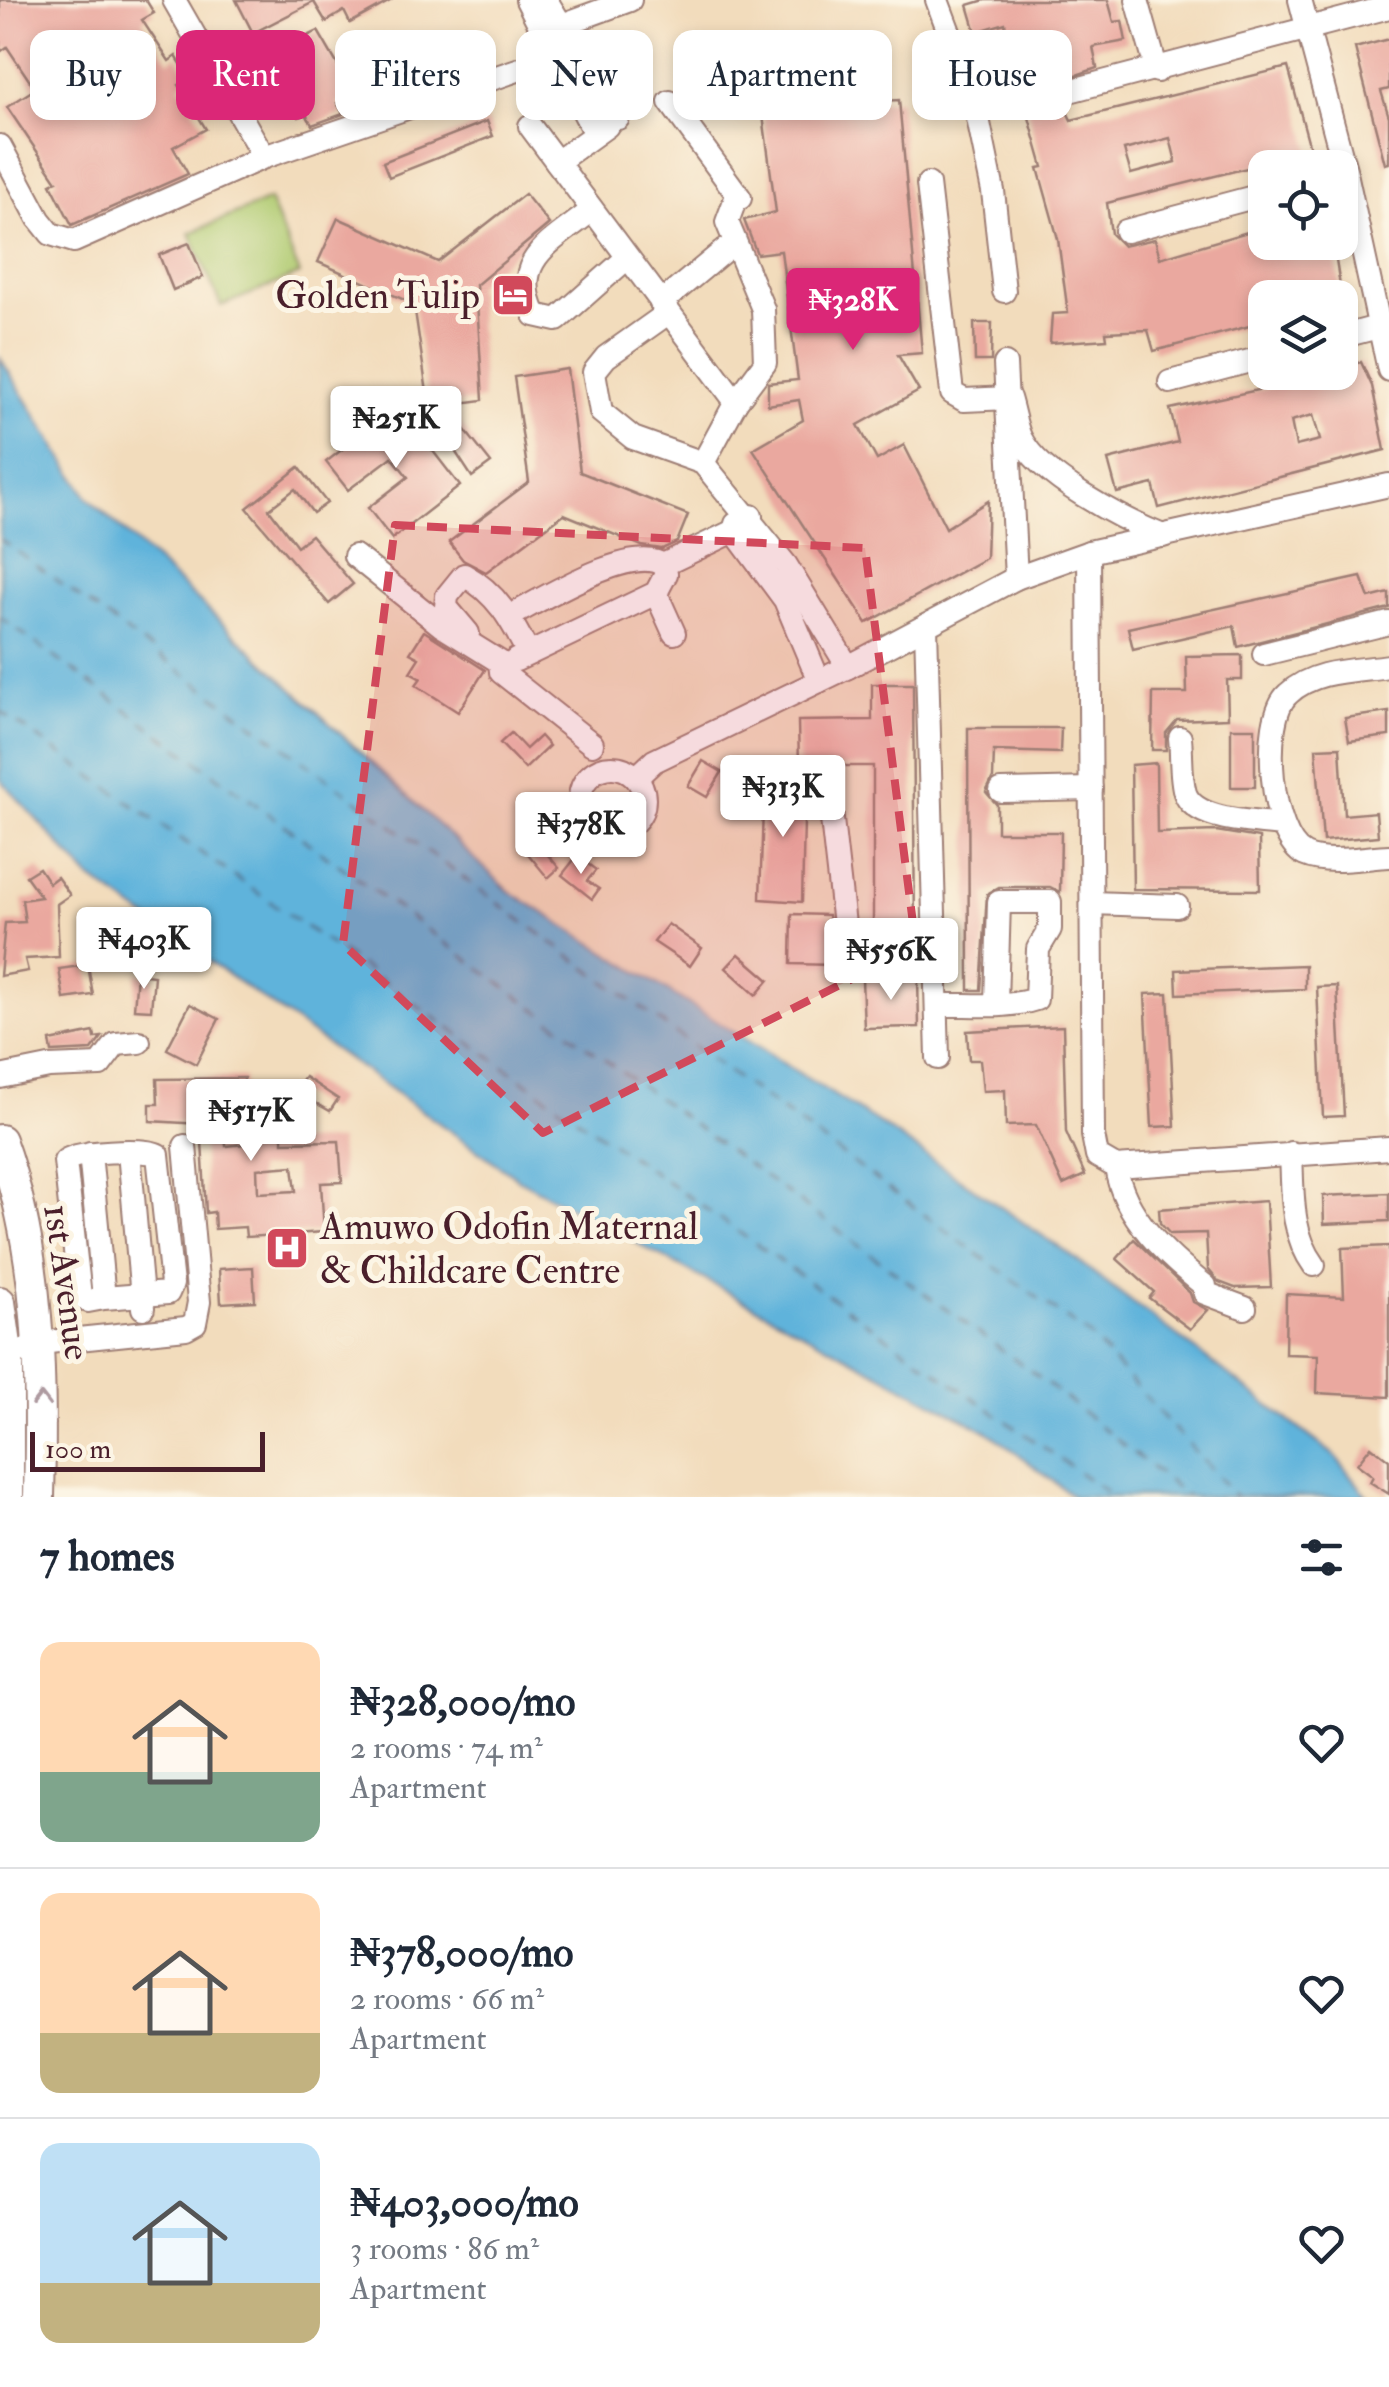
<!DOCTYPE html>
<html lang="en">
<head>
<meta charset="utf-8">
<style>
	:root { --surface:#fff; --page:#f2f2f3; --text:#1f2937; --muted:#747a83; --line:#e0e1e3; --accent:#db2777 }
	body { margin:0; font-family:"IM FELL Double Pica",serif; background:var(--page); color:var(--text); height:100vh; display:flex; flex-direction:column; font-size:38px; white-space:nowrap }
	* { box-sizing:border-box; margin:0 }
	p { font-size:32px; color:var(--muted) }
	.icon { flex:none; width:55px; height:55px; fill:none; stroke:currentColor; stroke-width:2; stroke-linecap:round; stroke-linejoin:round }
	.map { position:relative; height:1497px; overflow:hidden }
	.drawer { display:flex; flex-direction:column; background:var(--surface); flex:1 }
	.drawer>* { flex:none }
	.guide { position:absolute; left:30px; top:30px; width:1330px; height:90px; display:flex; gap:20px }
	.fabs { position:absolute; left:1248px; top:150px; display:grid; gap:20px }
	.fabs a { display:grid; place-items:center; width:110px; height:110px; border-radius:20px; background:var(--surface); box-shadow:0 5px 15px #0003; font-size:50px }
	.scale { position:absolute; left:30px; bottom:25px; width:235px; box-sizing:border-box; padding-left:10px; border:5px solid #4a1f2b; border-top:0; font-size:28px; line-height:35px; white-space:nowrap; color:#4a1f2b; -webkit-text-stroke:8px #fcf5e5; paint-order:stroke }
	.price { position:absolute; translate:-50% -85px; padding:0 22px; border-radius:10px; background:#fff; color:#222; font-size:32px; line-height:65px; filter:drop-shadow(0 2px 5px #0008) }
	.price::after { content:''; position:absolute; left:50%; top:60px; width:30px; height:22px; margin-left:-15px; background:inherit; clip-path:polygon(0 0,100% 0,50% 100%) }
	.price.active { background:var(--accent); color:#fff }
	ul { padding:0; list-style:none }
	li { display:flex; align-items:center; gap:30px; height:250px; padding:0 40px }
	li+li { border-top:2px solid var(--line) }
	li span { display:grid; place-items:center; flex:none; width:280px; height:200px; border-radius:20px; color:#555 }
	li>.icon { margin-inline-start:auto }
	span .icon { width:120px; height:120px; fill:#fffc; stroke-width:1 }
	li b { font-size:42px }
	h2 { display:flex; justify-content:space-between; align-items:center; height:120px; padding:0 40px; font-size:42px }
	.chip { padding:0 35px; border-radius:20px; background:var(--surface); box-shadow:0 5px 15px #0003; font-size:35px; line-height:90px }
	.chip.active { background:var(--accent); color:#fff }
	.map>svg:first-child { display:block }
	.green { fill:#afca70; stroke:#7c744e; stroke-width:2.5 }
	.water { fill:#5fb3db; stroke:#546983; stroke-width:2.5 }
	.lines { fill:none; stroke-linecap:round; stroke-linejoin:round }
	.ferry { stroke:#515369; stroke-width:2.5; stroke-dasharray:12 10; stroke-linecap:butt }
	.building { fill:#eaa89f; fill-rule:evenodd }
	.minor-casing { stroke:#9e7e74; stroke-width:26 }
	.major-casing { stroke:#9e7e74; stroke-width:34 }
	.minor { stroke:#fff; stroke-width:22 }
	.major { stroke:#fff; stroke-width:30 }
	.oneway { stroke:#ae9aa0 }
	.marked { fill:#d1495b; fill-opacity:0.2; stroke:#d1495b; stroke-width:8; stroke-dasharray:20 12; stroke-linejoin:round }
	.labels { text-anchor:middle; stroke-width:10; stroke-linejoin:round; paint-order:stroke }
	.poi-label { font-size:38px; fill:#4a1f2b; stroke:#fcf5e5; text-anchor:end }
	.street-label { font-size:38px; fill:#4a1f2b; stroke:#fcf5e5 }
</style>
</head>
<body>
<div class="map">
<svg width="1389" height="1497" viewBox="0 0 1389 1497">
	<rect width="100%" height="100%" fill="#fcf5e5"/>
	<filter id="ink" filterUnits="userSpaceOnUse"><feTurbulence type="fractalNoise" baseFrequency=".01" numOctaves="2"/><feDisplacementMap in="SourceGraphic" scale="20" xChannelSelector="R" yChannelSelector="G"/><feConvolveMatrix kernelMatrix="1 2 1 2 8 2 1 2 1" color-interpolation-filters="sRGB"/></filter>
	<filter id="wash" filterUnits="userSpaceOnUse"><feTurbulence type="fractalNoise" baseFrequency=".0048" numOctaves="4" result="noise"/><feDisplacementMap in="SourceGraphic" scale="40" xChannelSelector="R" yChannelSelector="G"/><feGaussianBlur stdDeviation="2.25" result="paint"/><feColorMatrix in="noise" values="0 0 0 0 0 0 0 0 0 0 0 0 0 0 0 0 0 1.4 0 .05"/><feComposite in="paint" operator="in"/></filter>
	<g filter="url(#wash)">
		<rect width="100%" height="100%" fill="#f2dcbc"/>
		<polygon class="green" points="269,200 300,274 221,306 190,233"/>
		<polygon class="water" points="0,358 88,498 509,891 883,1126 1066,1252 1334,1455 1368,1497 1074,1497 993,1435 520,1180 89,877 0,779"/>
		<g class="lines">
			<g class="ferry">
				<polyline points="0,539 1090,1336 1236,1497"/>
				<polyline points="0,617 1044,1381 1188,1497"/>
				<polyline points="0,711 1114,1497"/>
			</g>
		</g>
		<g id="blocks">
			<g class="building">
				<path d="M 0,0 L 146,0 L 154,13 L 142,20 L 169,61 L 176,56 L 190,78 L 179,85 L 206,129 L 173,147 L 188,174 L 72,225 L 51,184 L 57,181 L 7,107 L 35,89 L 7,47 L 0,52 ZM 89,49 L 116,90 L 86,110 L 59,69 Z"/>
				<polygon points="236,0 392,0 350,23 344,11 326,22 314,2 253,33"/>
				<path d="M 985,0 L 1108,0 L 1114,22 L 1122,21 L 1126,41 L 1093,47 L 1097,68 L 1062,80 L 1058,93 L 1071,120 L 1288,67 L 1311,152 L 1107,203 L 1111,234 L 1123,246 L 1155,239 L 1160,258 L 1254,230 L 1257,242 L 1333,242 L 1342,298 L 1265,298 L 1265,322 L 1154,351 L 1148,330 L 1106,332 L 1107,339 L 1050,343 L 1052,314 L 1068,313 L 1058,239 L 1038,168 L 1043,167 L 1021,89 L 1017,90 L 1005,23 L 976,32 L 968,5 ZM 1170,138 L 1176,162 L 1131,174 L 1124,150 Z"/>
				<polygon points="318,31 354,93 337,103 343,114 312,125 306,114 299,117 285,92 273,99 253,62"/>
				<polygon points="1389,39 1389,89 1381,91 1389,117 1389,163 1385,164 1355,48"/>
				<polygon points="899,100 922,353 898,355 919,391 858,425 877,460 904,445 946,528 988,501 986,558 867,623 753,449 803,420 799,400 768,405 768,383 798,380 781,251 757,254 744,220 776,212 762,108"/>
				<polygon points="487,121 493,136 389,177 383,162"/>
				<polygon points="525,194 549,224 476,285 483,400 445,405 491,463 472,477 430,413 414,304 318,262 338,218 438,262"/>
				<polygon points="189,243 203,277 173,290 159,255"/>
				<polygon points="974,323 992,323 991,361 975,361"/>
				<path d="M 1361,362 L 1372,386 L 1385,450 L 1159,508 L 1153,484 L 1117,493 L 1108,460 L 1178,442 L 1170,409 L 1340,372 L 1340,368 ZM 1313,415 L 1320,440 L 1296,446 L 1291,421 Z"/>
				<polygon points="567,369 580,472 688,515 677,542 662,549 642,546 564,514 486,572 463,560 449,542 529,482 514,377"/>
				<polygon points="398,406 460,486 392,539 368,508 408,477 392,457 348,490 326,462"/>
				<polygon points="299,467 327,503 313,513 295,489 269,509 297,546 311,535 353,584 329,604 247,508"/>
				<polygon points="1361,577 1369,598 1389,593 1389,608 1238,647 1234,626 1133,649 1128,628"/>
				<polygon points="424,631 485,670 458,712 416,685 421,678 410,672 419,658 410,653"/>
				<polygon points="1242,655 1242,680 1227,680 1228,718 1177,720 1166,733 1166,750 1152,750 1153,693 1187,693 1186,656"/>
				<polygon points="872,684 913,684 915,939 873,940 873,766 799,766 798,721 872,720"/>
				<polygon points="1389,712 1389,736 1349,741 1345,718"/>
				<polygon points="968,728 1061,728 1060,753 994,751 993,778 986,792 997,805 997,832 1061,832 1060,892 1050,887 999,887 987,894 981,990 969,990"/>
				<rect x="1231" y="728" width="24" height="59"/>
				<polygon points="511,733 526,749 540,736 549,746 525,769 500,743"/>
				<polygon points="1340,747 1344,815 1376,812 1378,836 1323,841 1316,748"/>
				<polygon points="703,761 722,772 707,797 688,786"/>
				<polygon points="1156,763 1157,833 1216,831 1259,838 1260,890 1133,889 1131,765"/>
				<polygon points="764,778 805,779 802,902 760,899"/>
				<polygon points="535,840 559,868 548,878 524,849"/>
				<polygon points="577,856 596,870 587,881 599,889 592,899 562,875"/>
				<polygon points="39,868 49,883 57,877 70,895 57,904 59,957 25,959 28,971 0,976 5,923 25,922 22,900 41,897 26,876"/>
				<polygon points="792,914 828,915 835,965 791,964"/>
				<polygon points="668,924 702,948 690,966 654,942"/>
				<polygon points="739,954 769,980 756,995 726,968"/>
				<polygon points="88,965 93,995 64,999 59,969"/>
				<polygon points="1305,965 1305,989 1177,994 1176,970"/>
				<polygon points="137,974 154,976 151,1010 134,1009"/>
				<polygon points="918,977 919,1027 864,1028 862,979"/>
				<polygon points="1337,986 1344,1116 1323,1117 1317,987"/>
				<polygon points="1168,993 1175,1126 1152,1127 1145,994"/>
				<polygon points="190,1004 219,1019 196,1064 167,1049"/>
				<polygon points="1063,1026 1066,1132 1085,1175 1063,1185 1036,1125 1006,1126 1005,1090 983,1091 980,1060 969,1060 967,1031"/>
				<polygon points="94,1032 95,1038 102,1037 92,1050 52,1052 50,1041"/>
				<polygon points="305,1077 338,1099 330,1111 295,1091"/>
				<path d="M 244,1078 L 244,1091 L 223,1091 L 226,1146 L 254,1143 L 254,1135 L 283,1133 L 283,1142 L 339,1141 L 342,1182 L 321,1183 L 324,1232 L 246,1237 L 245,1227 L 215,1229 L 214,1212 L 206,1213 L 201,1124 L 150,1121 L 150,1104 L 158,1104 L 157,1079 ZM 293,1166 L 296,1191 L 258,1193 L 257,1169 Z"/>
				<polygon points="1389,1193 1389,1221 1324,1224 1323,1196"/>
				<polygon points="1266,1201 1271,1287 1235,1288 1219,1282 1208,1269 1206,1233 1170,1234 1160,1223 1159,1209"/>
				<polygon points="1134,1239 1190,1293 1193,1302 1208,1310 1190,1329 1149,1298 1154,1292 1117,1259"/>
				<polygon points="1389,1246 1389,1397 1317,1393 1318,1355 1285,1354 1286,1294 1344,1297 1342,1248"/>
				<polygon points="253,1267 255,1301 221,1303 219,1269"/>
				<polygon points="1371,1446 1389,1460 1389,1494 1370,1482 1373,1476 1357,1464"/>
			</g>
		</g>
	</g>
	<g filter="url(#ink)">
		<use href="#blocks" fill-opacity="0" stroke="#9e7e74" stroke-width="2.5"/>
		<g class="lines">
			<g class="minor-casing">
				<g id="minor">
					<polyline points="174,0 264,157"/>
					<polyline points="527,0 595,134"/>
					<polyline points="546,0 618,118"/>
					<polyline points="937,0 974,99 993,191 1004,291"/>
					<polyline points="1137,0 1157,71"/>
					<polyline points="1300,0 1346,173 1389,370"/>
					<polyline points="548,30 630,0"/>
					<polyline points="1073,90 1389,7"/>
					<polyline points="670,102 740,198 736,198 727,222 763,309 765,363 736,402 703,463"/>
					<polyline points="530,126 736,402"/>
					<polyline points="0,146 39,219 51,234 74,241 264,157 529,66"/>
					<polyline points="557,162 607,126"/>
					<path d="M 928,184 L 952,393 L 964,400 L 1009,398 C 1013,411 1015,425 1020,437 C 1039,477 1123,520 1163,536"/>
					<path d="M 592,210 C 553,242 509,259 535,315 L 557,320 L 627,258"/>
					<polyline points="1126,231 1265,194"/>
					<polyline points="661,303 726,249"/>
					<polyline points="668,313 606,357 594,372 601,412 633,438 703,463 786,565 848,667"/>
					<polyline points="1340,337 1378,327"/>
					<polyline points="1005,364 1016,578"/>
					<polyline points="1170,382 1265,357"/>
					<polyline points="751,516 736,524 734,531 785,600 819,681"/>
					<polyline points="1089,552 1093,1135 1097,1156 1116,1167 1389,1148"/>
					<polyline points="355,556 442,626 500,662 501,672 592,744"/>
					<polyline points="663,565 734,531"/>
					<polyline points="656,593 674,633"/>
					<path d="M 510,616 C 541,600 633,543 663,565"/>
					<polyline points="926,626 938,1058"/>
					<path d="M 468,633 L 446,607 L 447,596 L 464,575 C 497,593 512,621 528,653"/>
					<polyline points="1264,654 1389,623"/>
					<polyline points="516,660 656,593 666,574 663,565"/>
					<path d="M 1389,666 C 1355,671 1314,669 1288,694 C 1260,719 1270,838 1305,855 C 1327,865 1365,857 1389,856"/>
					<path d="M 1180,738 C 1182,755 1180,777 1185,793 C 1195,822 1255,821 1280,825"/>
					<circle cx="612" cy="799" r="32"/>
					<polyline points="638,776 654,761 848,667 1016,578 1089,552 1389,485"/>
					<polyline points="1001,791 1091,789"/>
					<polyline points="830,802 846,942 862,957 936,960"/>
					<polyline points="1092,903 1177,906"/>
					<path d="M 937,1005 C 968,1004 1006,1009 1036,999 L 1038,949 L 1050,929 L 1050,902 L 999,902 L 996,1003"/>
					<polyline points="0,1077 49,1067 100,1065 116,1044 139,1042"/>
					<polyline points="129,1152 143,1308"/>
					<path d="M 90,1153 L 104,1298 L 168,1293 L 172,1284 L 158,1155 C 146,1148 73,1151 65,1161 L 80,1296 L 88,1301 L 104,1298"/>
					<path d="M 1291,1153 C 1293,1193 1290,1232 1314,1265"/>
					<path d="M 1116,1167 C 1123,1216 1167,1256 1205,1286 L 1205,1293 L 1245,1308"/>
					<polyline points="24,1351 39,1343 186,1328 195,1323 199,1302 185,1146"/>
				</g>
			</g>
			<g class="major-casing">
				<g id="major">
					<path d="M 0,1140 C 41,1254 42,1378 39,1497"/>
					<polyline points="0,1302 8,1359 8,1497"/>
				</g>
			</g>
			<use href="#minor" class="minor"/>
			<use href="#major" class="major"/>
		</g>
		<defs><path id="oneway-chevron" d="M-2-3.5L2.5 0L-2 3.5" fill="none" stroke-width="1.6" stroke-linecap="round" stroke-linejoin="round" transform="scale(2.5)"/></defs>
		<use class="oneway" href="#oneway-chevron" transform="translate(41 1400) rotate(-90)"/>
	</g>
	<path class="marked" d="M 395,525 L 865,548 L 916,947 L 543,1133 L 343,944 Z"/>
	<defs>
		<g id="hotel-square" transform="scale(2.25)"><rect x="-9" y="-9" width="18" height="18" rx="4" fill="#d1495b" stroke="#fcf5e5"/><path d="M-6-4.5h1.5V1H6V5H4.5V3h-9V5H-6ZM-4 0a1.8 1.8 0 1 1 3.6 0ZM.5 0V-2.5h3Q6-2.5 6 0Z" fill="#fff"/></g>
		<g id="hospital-square" transform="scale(2.25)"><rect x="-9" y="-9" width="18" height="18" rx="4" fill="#d1495b" stroke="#fcf5e5"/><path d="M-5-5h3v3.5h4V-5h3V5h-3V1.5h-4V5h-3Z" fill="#fff"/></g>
	</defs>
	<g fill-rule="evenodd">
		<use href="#hotel-square" x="513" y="295"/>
		<use href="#hospital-square" x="287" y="1248"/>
	</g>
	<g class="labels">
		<g class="poi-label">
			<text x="480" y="308">Golden Tulip</text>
			<text x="320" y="1239" text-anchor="start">Amuwo Odofin Maternal<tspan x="320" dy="44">&amp; Childcare Centre</tspan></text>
		</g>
		<g class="street-label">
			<text transform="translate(68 1282) rotate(82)" y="13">1st Avenue</text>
		</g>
	</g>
</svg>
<div class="fabs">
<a><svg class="icon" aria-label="locate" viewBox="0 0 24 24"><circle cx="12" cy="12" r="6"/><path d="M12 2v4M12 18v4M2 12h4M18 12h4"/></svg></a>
<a><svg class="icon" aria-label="layers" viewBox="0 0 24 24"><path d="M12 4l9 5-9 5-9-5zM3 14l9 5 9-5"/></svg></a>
</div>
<div class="scale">100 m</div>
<b class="price active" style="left:853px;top:353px">₦328K</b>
<b class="price" style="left:396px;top:471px">₦251K</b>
<b class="price" style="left:783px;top:840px">₦313K</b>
<b class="price" style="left:581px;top:877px">₦378K</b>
<b class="price" style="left:144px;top:992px">₦403K</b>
<b class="price" style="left:891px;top:1003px">₦556K</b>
<b class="price" style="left:251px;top:1164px">₦517K</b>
<div class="guide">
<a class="chip">Buy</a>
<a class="chip active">Rent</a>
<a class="chip">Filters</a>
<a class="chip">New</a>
<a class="chip">Apartment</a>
<a class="chip">House</a>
</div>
</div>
<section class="drawer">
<h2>7 homes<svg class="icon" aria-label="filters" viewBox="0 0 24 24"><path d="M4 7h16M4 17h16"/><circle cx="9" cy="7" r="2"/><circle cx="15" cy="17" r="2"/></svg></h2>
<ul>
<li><span style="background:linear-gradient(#ffd9b3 65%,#7fa58c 0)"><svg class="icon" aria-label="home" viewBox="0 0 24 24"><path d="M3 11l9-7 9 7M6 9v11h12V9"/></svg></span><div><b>₦328,000/mo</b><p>2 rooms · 74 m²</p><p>Apartment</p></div><svg class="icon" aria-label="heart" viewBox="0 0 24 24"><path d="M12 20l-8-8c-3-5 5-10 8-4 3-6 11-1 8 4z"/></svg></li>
<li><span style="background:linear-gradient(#ffd9b3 70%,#c2b280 0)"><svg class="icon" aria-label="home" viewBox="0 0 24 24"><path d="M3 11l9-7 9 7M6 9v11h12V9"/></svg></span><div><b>₦378,000/mo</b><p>2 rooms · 66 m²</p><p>Apartment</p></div><svg class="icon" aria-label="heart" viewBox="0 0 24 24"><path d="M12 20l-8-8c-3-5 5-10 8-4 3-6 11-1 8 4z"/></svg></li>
<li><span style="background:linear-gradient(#bfe0f5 70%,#c2b280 0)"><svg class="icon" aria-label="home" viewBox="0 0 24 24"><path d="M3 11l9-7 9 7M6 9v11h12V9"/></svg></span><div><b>₦403,000/mo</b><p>3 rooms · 86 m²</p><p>Apartment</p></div><svg class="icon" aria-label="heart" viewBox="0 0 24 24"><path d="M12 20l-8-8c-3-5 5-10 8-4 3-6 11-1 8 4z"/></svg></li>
</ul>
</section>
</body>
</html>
